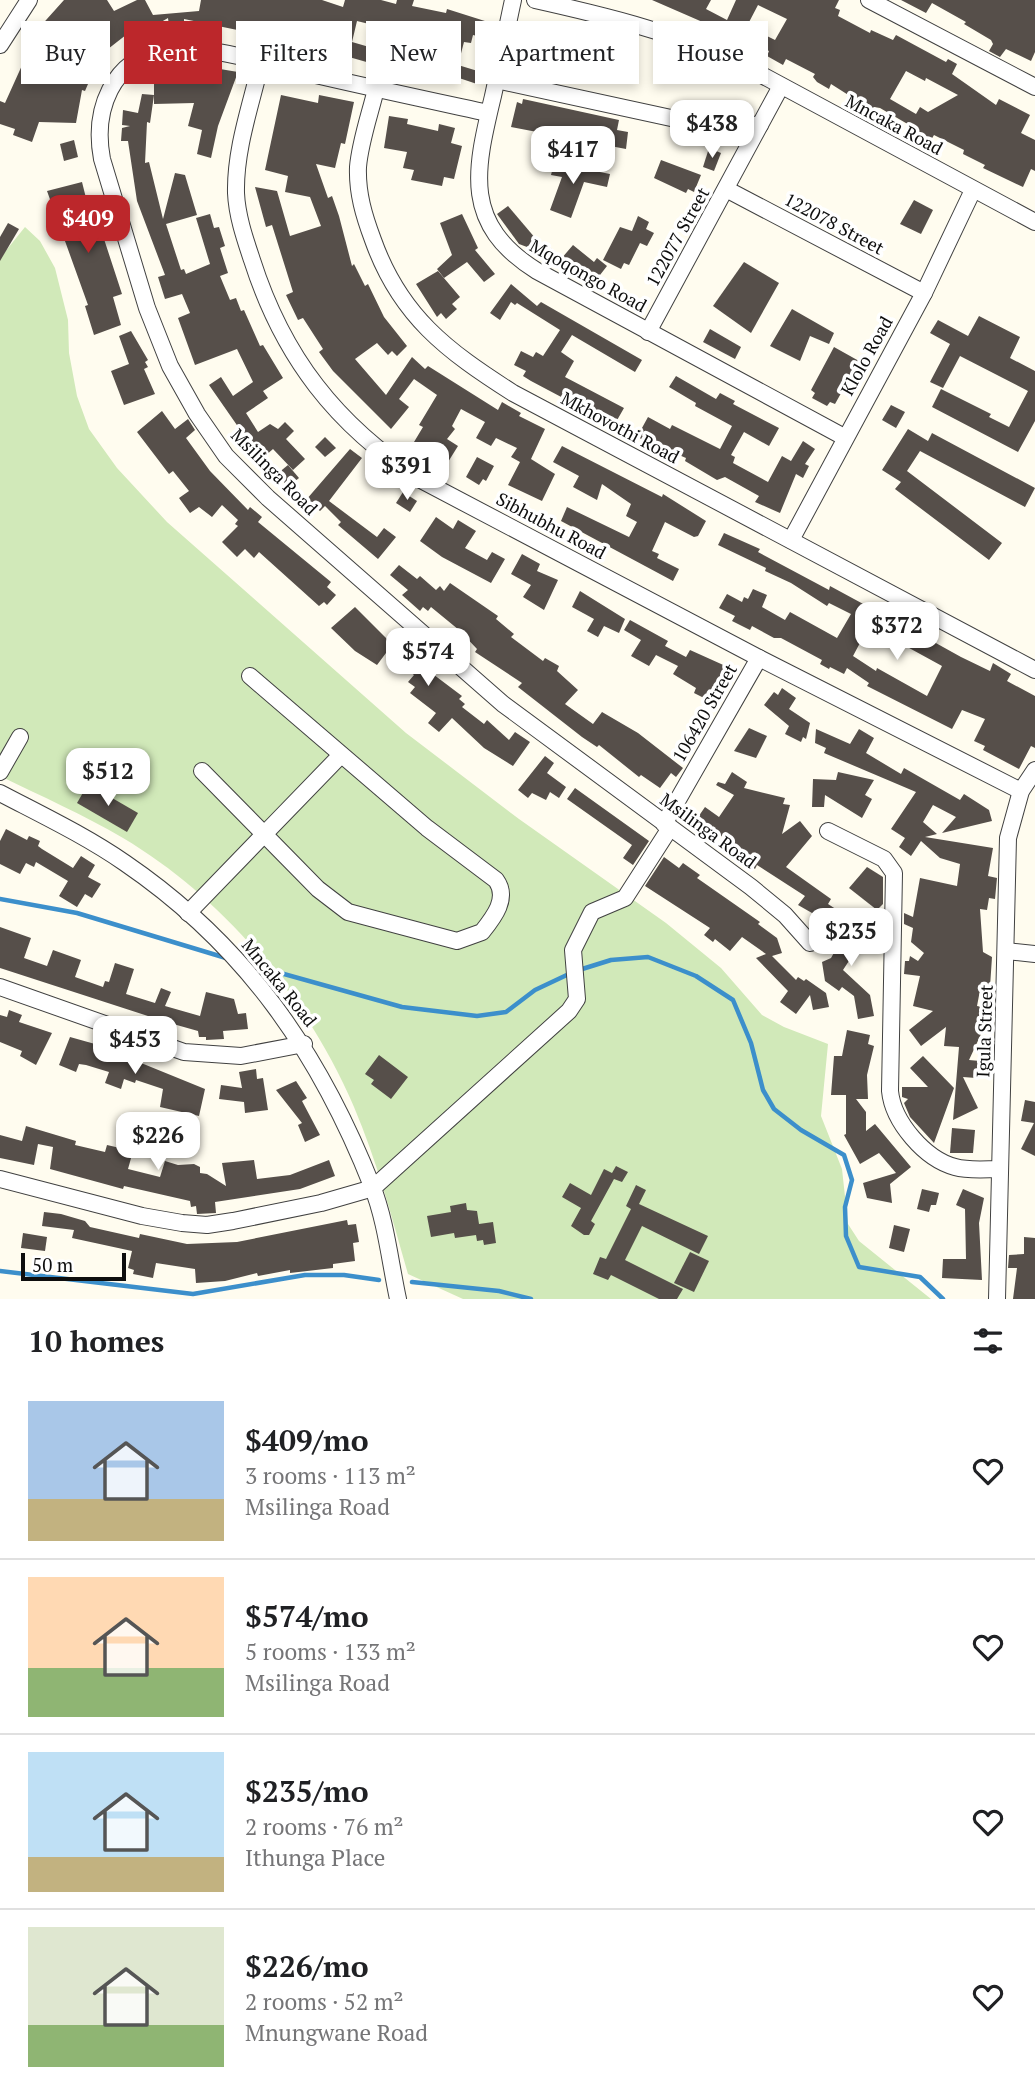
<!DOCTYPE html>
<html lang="en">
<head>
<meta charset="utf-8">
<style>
	:root { --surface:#fff; --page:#f6f6f6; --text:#202124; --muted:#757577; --line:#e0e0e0; --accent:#bc272b }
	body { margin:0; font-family:"PT Serif",serif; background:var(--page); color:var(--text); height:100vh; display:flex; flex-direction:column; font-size:26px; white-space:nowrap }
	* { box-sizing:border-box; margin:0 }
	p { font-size:23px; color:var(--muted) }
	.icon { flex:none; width:38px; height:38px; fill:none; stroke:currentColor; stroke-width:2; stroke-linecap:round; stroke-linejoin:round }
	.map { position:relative; height:1299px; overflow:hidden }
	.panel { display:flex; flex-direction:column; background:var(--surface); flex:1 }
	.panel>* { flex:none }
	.banner { position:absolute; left:21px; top:21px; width:994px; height:63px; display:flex; gap:14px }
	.scale { position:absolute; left:21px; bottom:18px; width:105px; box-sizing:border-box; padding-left:7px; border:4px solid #0e0e0e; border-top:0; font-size:19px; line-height:24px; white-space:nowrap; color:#0e0e0e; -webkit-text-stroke:5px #fff; paint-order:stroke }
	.price { position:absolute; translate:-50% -60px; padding:0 16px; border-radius:14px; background:#fff; color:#222; font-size:23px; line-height:46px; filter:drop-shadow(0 2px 4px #0008) }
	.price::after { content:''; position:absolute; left:50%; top:42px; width:21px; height:16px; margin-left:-10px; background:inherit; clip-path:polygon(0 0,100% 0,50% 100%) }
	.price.on { background:var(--accent); color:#fff }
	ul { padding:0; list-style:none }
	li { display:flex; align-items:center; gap:21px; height:175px; padding:0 28px }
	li+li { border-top:2px solid var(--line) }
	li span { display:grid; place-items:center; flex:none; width:196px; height:140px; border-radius:0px; color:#555 }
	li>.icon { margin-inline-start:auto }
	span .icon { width:84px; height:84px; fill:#fffc; stroke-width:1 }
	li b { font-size:30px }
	h2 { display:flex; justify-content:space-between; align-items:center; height:84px; padding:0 28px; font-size:30px }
	.tag { padding:0 24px; border-radius:0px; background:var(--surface); box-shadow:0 4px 10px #0003; font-size:24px; line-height:63px }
	.tag.on { background:var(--accent); color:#fff }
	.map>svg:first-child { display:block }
	.green { fill:#d1e9b9 }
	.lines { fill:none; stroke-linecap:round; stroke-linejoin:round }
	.stream { stroke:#3c8fcb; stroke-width:4.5 }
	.building { fill:#564f4a; fill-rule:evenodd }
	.minor-casing { stroke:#414141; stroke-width:18 }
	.minor { stroke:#fff; stroke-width:16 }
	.labels { text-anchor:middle; stroke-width:7; stroke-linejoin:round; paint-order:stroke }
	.street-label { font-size:18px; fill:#0e0e0e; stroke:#fff }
</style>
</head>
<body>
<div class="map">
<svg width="1035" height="1299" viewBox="0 0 1035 1299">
	<rect width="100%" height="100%" fill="#fffcef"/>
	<path class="green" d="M 25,227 L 40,241 L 55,268 L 68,320 L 69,353 L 77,396 L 89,429 L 117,468 L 167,522 L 406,733 L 519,819 L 666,923 L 721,968 L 762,1015 L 784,1027 L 828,1044 L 821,1116 L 842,1169 L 848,1224 L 859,1241 L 931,1299 L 463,1299 L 408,1274 C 392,1218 377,1161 354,1107 C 308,999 224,898 123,838 C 84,815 41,796 0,776 L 0,258 Z"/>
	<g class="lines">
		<g class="stream">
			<polyline points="0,899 77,913 226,958"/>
			<polyline points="248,964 402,1007 477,1016 506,1012 535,990 571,973"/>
			<polyline points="579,970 611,960 648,957 696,976 733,1000 751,1043 763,1090 774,1109 801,1130 844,1155 852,1180 845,1207 846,1236 859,1267 920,1277 943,1299"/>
			<polyline points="0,1271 193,1294 305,1275 344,1275 379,1280"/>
			<polyline points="412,1282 499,1291 531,1299"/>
		</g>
	</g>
	<g class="building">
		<path d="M 64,0 L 107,0 L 114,11 L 137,0 L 145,0 L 153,15 L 199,11 L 201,0 L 322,0 L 343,7 L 345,0 L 381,0 L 396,4 L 397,0 L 414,0 L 412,6 L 446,13 L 447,9 L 488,22 L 485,38 L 473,35 L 471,43 L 464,42 L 458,65 L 481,72 L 477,84 L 453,76 L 427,72 L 426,76 L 399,68 L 398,71 L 335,53 L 334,60 L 297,54 L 279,49 L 281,43 L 251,36 L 252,33 L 184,19 L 184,25 L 169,26 L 168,18 L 144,32 L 140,24 L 108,49 L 91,68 L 94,70 L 85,91 L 82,90 L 76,123 L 39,122 L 32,142 L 13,135 L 15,129 L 0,124 L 0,101 L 5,103 L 33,41 L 29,39 ZM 357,21 L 389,29 L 383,51 L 352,42 Z"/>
		<path d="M 652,0 L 711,0 L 706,9 L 727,20 L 736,0 L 839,0 L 835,8 L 840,10 L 838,16 L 870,33 L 871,30 L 893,40 L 896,35 L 946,62 L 948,59 L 957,64 L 952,74 L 996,105 L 999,99 L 1030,115 L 1021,133 L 1035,140 L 1035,171 L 1031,169 L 1023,187 L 983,168 L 985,165 L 963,154 L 964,150 L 934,135 L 931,140 L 925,140 L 915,134 L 911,126 L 880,108 L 874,107 L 872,110 L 831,84 L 829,89 L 817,82 L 813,77 L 815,74 L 786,59 L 783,65 L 767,56 L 769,51 ZM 758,5 L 787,19 L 775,40 L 747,26 ZM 906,71 L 925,81 L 926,78 L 958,95 L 928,112 L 920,107 L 916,114 L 890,99 Z"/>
		<polygon points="901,0 1035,0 1035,52 1031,61 1006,49 1000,57 989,51 993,44 991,40 964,24 966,22 932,3 926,13"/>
		<polygon points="184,63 238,72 218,126 211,158 197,154 202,130 188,126 194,103 154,104 154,75 183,76"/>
		<polygon points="142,94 154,95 150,123 147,122 145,163 149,162 163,219 175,173 185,175 197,215 166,224 181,270 184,269 186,274 210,264 196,218 210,214 214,228 219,227 225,246 220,248 228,273 220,276 230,300 236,298 241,311 244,310 260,346 263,345 283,378 263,391 268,398 246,413 258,432 270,424 278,429 285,422 294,431 286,439 305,459 293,470 273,449 257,463 242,446 248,441 209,385 221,377 233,396 253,382 237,349 195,365 178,318 190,313 182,294 165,299 158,277 165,275 137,201 128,141 121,141 122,128 130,126 122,125 123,110 138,113"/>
		<polygon points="281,95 318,103 319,95 354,102 345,144 341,143 335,168 316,164 328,198 332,196 339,216 352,266 354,264 365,286 368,284 384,317 407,346 397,356 392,351 388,355 377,343 355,359 386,395 412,357 425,369 428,366 498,410 502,402 521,413 519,416 545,429 531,459 555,474 542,501 508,485 520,462 511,457 517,448 496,438 491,446 476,438 485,422 461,409 452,426 455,429 447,439 458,446 448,462 444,460 442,464 414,442 423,427 419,425 437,395 414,379 399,399 409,407 391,429 333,371 319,352 323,349 303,318 298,320 286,295 293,292 272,225 266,227 255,187 277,191 290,236 321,226 310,197 285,192 288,176 265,170"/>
		<polygon points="523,99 619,120 617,130 628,132 626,149 511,127 517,102 522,104"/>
		<polygon points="389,116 408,119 407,124 438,131 439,124 455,128 451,143 462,146 454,179 444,177 442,186 411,180 414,170 403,168 407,152 384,148"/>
		<polygon points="74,140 78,157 64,161 60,144"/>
		<polygon points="709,148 721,153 714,171 703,167"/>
		<polygon points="661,160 701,175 694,192 688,189 686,193 654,178"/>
		<polygon points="554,163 610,174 607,187 584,182 571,218 550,210 562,177 551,175"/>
		<polygon points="82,182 88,206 93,204 100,227 105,226 109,238 104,239 122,294 113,297 121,325 94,335 85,306 88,305 47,191"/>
		<polygon points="914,200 933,210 921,234 900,224"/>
		<polygon points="508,206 536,239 527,247 519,244 497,214"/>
		<polygon points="462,214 478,248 475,250 495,274 484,282 467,262 444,278 437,269 452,255 440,223"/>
		<polygon points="638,216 649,222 646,229 654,233 647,246 640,243 629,265 624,263 621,269 603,260 620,227 632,231"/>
		<polygon points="8,223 19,229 0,261 0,237"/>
		<polygon points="545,244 556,252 549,262 537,254"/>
		<polygon points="573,245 594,262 597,258 607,266 593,284 561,259"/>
		<polygon points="744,262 779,283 751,333 713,306"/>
		<polygon points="438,271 460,297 452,304 457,309 446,319 441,313 437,317 416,284"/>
		<polygon points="511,284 537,306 541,302 642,360 635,372 572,335 561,352 574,361 565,377 624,408 616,422 588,406 566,396 565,399 531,381 523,376 526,371 514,365 521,351 533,357 536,352 543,356 560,330 517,303 515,305 511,302 500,320 490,313"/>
		<polygon points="792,309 834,333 829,344 810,336 800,361 770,346"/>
		<polygon points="979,316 1020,337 1010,358 1035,371 1035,421 1018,452 932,407 941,389 991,414 989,417 1009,427 1028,391 960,356 943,388 930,382 950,344 930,333 938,320 968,336"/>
		<polygon points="710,329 741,347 735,359 703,342"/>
		<polygon points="131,331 148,360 145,362 148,367 144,369 155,394 124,405 111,371 129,364 119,336"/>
		<polygon points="834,347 859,361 835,404 830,402 827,406 812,398 815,393 811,390"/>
		<polygon points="676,376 716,399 720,393 735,401 733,404 779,428 769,446 744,432 731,455 735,457 733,463 768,482 782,456 791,461 803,441 815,449 805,464 809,466 803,478 796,474 780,513 755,502 759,496 725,477 717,480 685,461 686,458 637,437 648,417 670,429 672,425 720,449 732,426 695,406 696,403 669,387"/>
		<polygon points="891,405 905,412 896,428 882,420"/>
		<polygon points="162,411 175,429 188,419 195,430 186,438 210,471 248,510 250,507 262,517 258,522 331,582 327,587 336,595 327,605 324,602 319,606 259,552 254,558 245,549 237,557 222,542 238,526 235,524 238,520 222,505 212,517 199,507 190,513 179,498 189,491 173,471 169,474 137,432"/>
		<polygon points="908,429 928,441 932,433 1035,488 1025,507 920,451 907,471 1002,543 989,560 895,489 901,482 882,470"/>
		<polygon points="325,437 336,448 325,457 315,447"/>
		<polygon points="562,446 662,497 663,494 706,521 698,536 694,537 665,522 652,551 659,554 657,558 679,569 673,581 561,521 567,507 629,537 637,522 626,516 631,504 602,484 597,500 573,487 579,476 553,462"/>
		<polygon points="350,449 362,458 329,501 377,537 384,528 396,537 378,559 338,525 341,522 325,506 320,511 306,500"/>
		<polygon points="477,457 494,466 486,481 483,479 479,485 466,477"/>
		<polygon points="288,465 299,478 288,487 277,474"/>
		<polygon points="403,492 417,501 410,512 396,503"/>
		<polygon points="436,517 453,529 458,520 476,531 465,548 487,560 492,552 505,559 491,583 442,557 420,541"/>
		<path d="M 724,533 L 760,549 L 758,552 L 829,590 L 830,586 L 902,625 L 904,621 L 918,628 L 916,632 L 961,657 L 990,671 L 993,663 L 1011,674 L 1007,681 L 1035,696 L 1035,748 L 1031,746 L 1019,769 L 983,750 L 985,746 L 974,741 L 985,719 L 962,710 L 952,729 L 867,686 L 869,683 L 847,668 L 844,674 L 830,667 L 829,669 L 820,664 L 822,660 L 781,638 L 774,638 L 752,626 L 750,630 L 732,621 L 735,616 L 719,608 L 727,594 L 742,602 L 744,597 L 748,599 L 753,589 L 767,595 L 762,607 L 785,620 L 790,612 L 837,638 L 851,614 L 829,603 L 827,606 L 791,583 L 765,571 L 766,568 L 718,545 ZM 869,626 L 942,666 L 927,696 L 877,668 L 876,671 L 853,656 Z"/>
		<polygon points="522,554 540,564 537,571 558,580 544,610 523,597 531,585 511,574"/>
		<polygon points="399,565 417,579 420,576 436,590 440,586 444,591 450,583 498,616 496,619 514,634 511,637 543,661 545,658 559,666 557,671 578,690 565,704 593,724 602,712 638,733 683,768 676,777 671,773 660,788 641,775 639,777 599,745 597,747 582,737 518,687 522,683 475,652 477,649 459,630 431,607 428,611 423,607 420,611 402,595 408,590 390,575"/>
		<polygon points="580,591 625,619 619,633 604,626 598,637 587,631 594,619 572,607"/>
		<polygon points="355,607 389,641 462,696 459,699 465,704 462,707 484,724 487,720 509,740 515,732 530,742 513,766 484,748 452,718 439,732 428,723 436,713 410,693 415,687 408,682 414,675 386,653 377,665 355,651 331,628"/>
		<polygon points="630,620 668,641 665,646 686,657 690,650 730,668 714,703 694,693 696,688 673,674 678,666 656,655 649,666 631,656 641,640 624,630"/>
		<polygon points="782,688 796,698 789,709 810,723 806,739 803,737 801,742 785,734 789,726 764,705 774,692 778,695"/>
		<polygon points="749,728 767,736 756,758 734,751"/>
		<polygon points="816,729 850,744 859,729 874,738 866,753 901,774 904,768 960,800 964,794 989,810 992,821 942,833 956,817 933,805 923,822 937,834 925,837 993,848 988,876 997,878 995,899 989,898 987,910 980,909 983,952 992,957 990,987 981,985 977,1006 987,1008 985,1020 991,1020 990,1032 982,1032 969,1060 980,1061 976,1078 963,1077 978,1108 953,1120 959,1047 944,1046 946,1027 921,1046 909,1030 933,1011 913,1006 920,976 904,974 905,961 909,961 910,956 918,961 924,953 911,942 913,928 904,924 904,913 913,917 920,878 957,886 960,864 940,858 921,841 911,856 899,847 905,838 891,829 916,792 824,753 826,748 815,743"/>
		<polygon points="545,756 554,763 547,773 566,787 559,798 550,792 546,800 532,793 528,798 518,790"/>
		<polygon points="732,772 747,782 744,788 785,798 783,804 790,805 782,834 800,821 812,836 786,867 831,899 828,904 848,917 840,929 798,905 805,896 757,865 755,869 743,860 745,858 737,846 696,820 705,807 719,817 734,795 716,785 718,782 725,784"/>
		<polygon points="838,772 874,780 865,795 872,799 862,818 825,795 824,807 812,807 813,779 836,780"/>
		<polygon points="88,784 138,813 127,832 77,803"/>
		<polygon points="575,788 649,841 633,865 623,858 632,845 567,799"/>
		<polygon points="6,829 27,840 29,836 40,841 38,846 42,849 73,868 81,856 95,865 88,877 101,884 92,898 85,894 77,907 59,896 68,881 36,862 34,867 26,863 20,874 0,864 0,841"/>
		<polygon points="664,857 679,868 683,863 700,875 697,878 760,922 758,924 777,938 782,953 772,956 796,980 798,977 804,981 806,979 826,993 829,1007 813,1010 810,995 796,1014 780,1002 788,991 756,958 766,954 742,937 730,951 715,939 713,942 704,935 710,928 645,886"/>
		<polygon points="867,867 883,877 883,904 877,910 849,888"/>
		<polygon points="0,927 31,938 24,958 47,966 53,950 81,960 75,977 103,987 105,981 109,982 115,963 134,969 126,994 155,1003 161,988 171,992 165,1006 200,1016 206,992 234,999 238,1014 246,1013 248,1029 223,1031 224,1039 206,1040 206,1037 199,1037 198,1031 159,1020 155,1030 148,1028 151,1017 0,968"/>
		<polygon points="848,928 866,928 882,939 882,945 860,944 843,970 870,995 874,1016 858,1019 854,996 842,987 839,991 825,981 822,962 831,958"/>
		<polygon points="9,1010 22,1015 19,1022 52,1033 36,1065 20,1056 22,1051 0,1042 0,1015 7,1017"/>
		<polygon points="847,1030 870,1035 868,1044 874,1046 867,1075 868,1099 856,1099 866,1112 866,1131 875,1124 911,1167 890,1184 892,1203 867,1198 863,1183 896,1173 879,1153 860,1164 844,1135 846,1134 846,1095 831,1095 834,1056 842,1056"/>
		<polygon points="70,1037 95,1044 93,1049 113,1056 119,1054 205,1089 199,1116 160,1107 163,1089 136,1080 135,1083 124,1079 121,1089 105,1083 109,1072 86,1065 79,1064 76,1072 59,1065"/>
		<polygon points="379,1055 408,1077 391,1099 371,1084 374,1080 365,1074"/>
		<polygon points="923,1056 954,1088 934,1143 910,1117 904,1103 908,1099 902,1097 902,1087 928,1087 910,1068"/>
		<polygon points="256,1069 257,1079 263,1078 268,1110 245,1113 244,1102 219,1099 221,1085 242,1088 239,1072"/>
		<polygon points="296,1081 307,1098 302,1101 320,1135 305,1142 298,1125 302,1123 276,1090"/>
		<polygon points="1025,1100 1035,1102 1035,1156 1021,1149 1034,1123 1021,1121"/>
		<polygon points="26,1126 76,1141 75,1145 105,1152 107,1145 133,1151 128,1169 160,1177 165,1161 178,1165 194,1164 200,1167 200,1173 207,1174 226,1186 222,1163 254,1160 257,1179 290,1175 329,1160 335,1176 300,1189 215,1202 216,1213 197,1214 196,1206 191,1207 190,1201 124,1186 123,1189 50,1169 53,1147 38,1144 34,1165 0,1158 0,1135 22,1141"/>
		<polygon points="952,1128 975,1130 973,1153 950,1153"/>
		<polygon points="616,1166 628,1172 622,1182 614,1179 591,1221 595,1224 589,1235 584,1235 571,1226 581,1208 562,1197 570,1183 591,1195 604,1169 612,1173"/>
		<polygon points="636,1185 646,1190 639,1204 708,1236 699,1254 642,1226 625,1260 683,1289 677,1299 659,1299 611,1275 608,1280 593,1274 600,1257 606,1259 631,1209 626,1206"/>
		<polygon points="922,1189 939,1193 936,1205 931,1205 929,1212 917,1209"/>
		<polygon points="963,1189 984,1198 979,1223 982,1280 942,1278 943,1259 966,1259 965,1209 956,1205"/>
		<polygon points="466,1203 467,1210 477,1211 479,1224 493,1222 496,1243 484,1245 483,1240 477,1241 476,1235 455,1238 454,1233 431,1237 427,1216 451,1212 450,1206"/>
		<polygon points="44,1212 61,1214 85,1221 90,1227 139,1238 140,1234 187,1244 237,1242 347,1220 348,1225 356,1224 359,1242 353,1243 355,1261 333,1264 333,1268 290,1273 290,1270 258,1276 257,1273 225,1281 196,1283 195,1269 156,1263 153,1278 133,1274 134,1270 128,1268 132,1251 72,1238 74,1230 42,1226"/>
		<polygon points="894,1225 910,1229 904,1252 889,1248"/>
		<polygon points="23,1233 47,1237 45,1251 21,1248"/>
		<polygon points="1024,1237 1035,1238 1035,1299 1013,1299 1017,1268 1008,1268 1009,1255 1024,1254"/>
		<polygon points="690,1252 709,1261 694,1292 674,1283"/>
	</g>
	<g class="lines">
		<g class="minor-casing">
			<g id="minor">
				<path d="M 513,0 C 506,32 500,64 493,96 C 475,171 462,224 537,271 L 844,437"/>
				<path d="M 535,0 C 602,15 668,31 732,59 L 1035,222"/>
				<polyline points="869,0 1035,87"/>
				<polyline points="0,45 29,0"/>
				<path d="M 261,62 C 251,105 235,149 236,193 C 237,216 245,239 252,260 C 283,357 336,425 421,480 L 759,658 L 1021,791"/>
				<polyline points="496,80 694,123 760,125"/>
				<path d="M 376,89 C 370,114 360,142 358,167 C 357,193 364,216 373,240 C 400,316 447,351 513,393 L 1035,670"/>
				<path d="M 488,113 C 428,100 367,87 307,73 C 269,64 202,43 166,50 C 111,59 93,111 102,159 L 147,308 L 170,366 L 197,414 L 226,456 L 268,498 L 503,704 L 751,887 L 785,915 L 810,943"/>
				<polyline points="726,189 924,293"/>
				<polyline points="648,332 781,86"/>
				<polyline points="791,540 924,293 973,190"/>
				<path d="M 202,771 L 318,889 L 348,912 L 457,941 L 482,932 C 494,917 509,898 496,880 L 427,828 L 250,676"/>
				<polyline points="0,772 20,737"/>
				<path d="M 0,793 C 42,815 86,836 125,863 C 245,945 319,1052 372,1186 C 386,1221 390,1262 398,1299"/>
				<polyline points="664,824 759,658"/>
				<path d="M 828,831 L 884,859 L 894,873 L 890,1091 C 893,1122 925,1159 955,1167 C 969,1171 986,1169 1000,1169"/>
				<polyline points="188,913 340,756"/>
				<polyline points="1006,951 1035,954"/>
				<polyline points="0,987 184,1052 241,1056 304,1044"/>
				<polyline points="0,1179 142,1216 182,1223 207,1225 233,1221 321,1203 373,1188 569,1011 577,999 573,950 592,912 625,898 670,828"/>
				<polyline points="997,1299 1008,838 1021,791 1035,770"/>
			</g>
		</g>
		<use href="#minor" class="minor"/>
	</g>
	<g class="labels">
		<g class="street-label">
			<text transform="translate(894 125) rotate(28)" y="6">Mncaka Road</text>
			<text transform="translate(834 224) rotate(28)" y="6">122078 Street</text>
			<text transform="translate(678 237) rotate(-61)" y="6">122077 Street</text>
			<text transform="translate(588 276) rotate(29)" y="6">Mqoqongo Road</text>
			<text transform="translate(867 356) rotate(-61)" y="6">Klolo Road</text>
			<text transform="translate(620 428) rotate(28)" y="6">Mkhovothi Road</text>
			<text transform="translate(274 472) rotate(45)" y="6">Msilinga Road</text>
			<text transform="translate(551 526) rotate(28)" y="6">Sibhubhu Road</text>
			<text transform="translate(705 713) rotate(-60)" y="6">106420 Street</text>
			<text transform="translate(708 831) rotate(36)" y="6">Msilinga Road</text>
			<text transform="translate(279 983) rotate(51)" y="6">Mncaka Road</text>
			<text transform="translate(985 1031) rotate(-88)" y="6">Igula Street</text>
		</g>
	</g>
</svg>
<div class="scale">50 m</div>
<b class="price" style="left:712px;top:160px">$438</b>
<b class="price" style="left:573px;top:186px">$417</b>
<b class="price on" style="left:88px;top:255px">$409</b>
<b class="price" style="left:407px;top:502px">$391</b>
<b class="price" style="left:897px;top:662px">$372</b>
<b class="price" style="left:428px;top:688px">$574</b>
<b class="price" style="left:108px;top:808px">$512</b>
<b class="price" style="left:851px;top:968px">$235</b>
<b class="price" style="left:135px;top:1076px">$453</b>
<b class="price" style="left:158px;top:1172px">$226</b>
<div class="banner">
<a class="tag">Buy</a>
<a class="tag on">Rent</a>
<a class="tag">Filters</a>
<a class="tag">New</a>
<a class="tag">Apartment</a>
<a class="tag">House</a>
</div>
</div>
<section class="panel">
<h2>10 homes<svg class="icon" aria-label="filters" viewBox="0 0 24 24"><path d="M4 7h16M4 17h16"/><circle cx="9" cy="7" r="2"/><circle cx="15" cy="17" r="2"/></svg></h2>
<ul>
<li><span style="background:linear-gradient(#a9c7e8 70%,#c2b280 0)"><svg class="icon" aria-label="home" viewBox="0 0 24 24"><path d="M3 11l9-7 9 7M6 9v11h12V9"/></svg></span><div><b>$409/mo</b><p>3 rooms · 113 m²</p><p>Msilinga Road</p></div><svg class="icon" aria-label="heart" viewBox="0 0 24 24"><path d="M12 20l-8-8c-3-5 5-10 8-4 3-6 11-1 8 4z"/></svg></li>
<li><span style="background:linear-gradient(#ffd9b3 65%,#8fb573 0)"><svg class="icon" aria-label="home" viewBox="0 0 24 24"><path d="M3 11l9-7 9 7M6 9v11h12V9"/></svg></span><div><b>$574/mo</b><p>5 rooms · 133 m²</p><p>Msilinga Road</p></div><svg class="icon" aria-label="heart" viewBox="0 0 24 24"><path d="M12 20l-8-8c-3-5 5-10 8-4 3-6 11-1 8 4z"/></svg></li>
<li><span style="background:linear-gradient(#bfe0f5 75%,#c2b280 0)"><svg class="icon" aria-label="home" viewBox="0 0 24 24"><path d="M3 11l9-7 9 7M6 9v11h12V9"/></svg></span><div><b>$235/mo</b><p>2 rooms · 76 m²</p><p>Ithunga Place</p></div><svg class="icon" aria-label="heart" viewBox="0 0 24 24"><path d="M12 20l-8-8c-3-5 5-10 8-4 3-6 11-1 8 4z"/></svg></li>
<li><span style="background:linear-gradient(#dfe7d0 70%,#8fb573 0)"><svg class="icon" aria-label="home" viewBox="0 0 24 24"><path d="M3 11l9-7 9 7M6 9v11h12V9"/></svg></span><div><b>$226/mo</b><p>2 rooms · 52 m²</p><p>Mnungwane Road</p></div><svg class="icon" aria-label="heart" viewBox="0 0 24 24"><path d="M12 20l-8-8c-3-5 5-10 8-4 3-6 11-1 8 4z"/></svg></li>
</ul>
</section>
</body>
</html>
